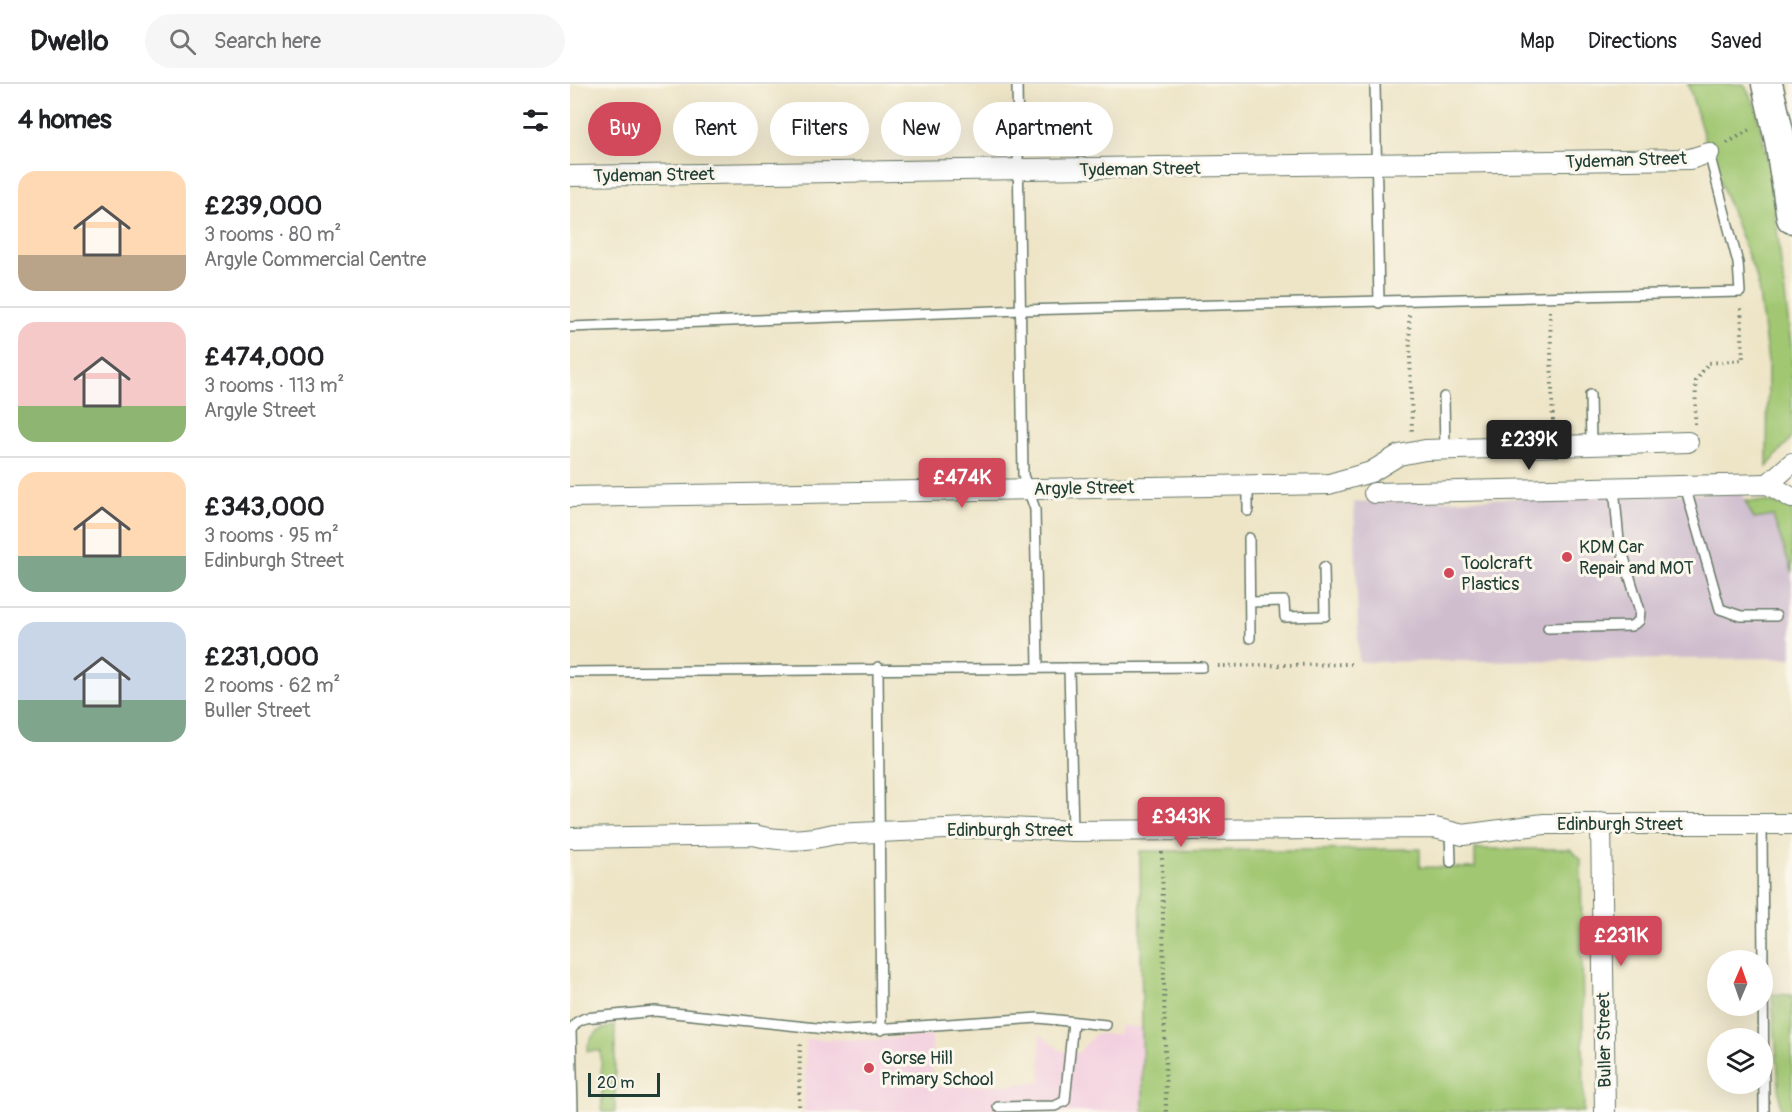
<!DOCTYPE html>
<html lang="en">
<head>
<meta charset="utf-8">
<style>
	:root { --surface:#fff; --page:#f6f6f6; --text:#202124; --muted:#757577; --line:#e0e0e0; --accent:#d1495b }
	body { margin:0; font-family:Pangolin,sans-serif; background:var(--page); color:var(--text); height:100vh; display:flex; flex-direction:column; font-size:22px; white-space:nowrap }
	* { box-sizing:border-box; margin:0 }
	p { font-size:20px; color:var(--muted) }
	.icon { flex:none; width:33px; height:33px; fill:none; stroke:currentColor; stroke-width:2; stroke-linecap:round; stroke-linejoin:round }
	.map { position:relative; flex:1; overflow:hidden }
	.details { display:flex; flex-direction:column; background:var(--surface); width:570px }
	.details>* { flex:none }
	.hud { position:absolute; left:18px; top:18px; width:570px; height:54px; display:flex; gap:12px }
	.needle { width:39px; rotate:2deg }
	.fabs { position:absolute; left:1137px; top:866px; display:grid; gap:12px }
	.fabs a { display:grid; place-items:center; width:66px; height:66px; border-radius:50%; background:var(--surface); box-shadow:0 6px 24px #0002; font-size:30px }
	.scale { position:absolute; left:18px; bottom:15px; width:72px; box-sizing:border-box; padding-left:6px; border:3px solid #1f3d34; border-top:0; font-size:16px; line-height:21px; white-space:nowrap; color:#1f3d34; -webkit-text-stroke:4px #fbf7ec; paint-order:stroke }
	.price { position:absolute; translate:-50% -51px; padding:0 14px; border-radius:6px; background:var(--accent); color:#fff; font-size:20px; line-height:39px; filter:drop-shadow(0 2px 3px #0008) }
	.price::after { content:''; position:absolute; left:50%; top:36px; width:18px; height:14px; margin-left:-9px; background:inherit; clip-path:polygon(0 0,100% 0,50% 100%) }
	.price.active { background:#222; color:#fff }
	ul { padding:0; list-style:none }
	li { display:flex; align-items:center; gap:18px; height:150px; padding:0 18px }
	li+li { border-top:2px solid var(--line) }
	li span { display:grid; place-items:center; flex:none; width:168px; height:120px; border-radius:18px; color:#555 }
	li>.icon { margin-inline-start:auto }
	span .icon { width:72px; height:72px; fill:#fffc; stroke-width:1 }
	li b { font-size:26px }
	h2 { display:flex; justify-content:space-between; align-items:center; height:72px; padding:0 18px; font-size:26px }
	.chip { padding:0 21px; border-radius:27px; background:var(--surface); box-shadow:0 6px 24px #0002; font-size:21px; line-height:54px }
	.chip.active { background:var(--accent); color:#fff }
	header { display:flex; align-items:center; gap:36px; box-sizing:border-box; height:84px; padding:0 30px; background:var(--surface); border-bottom:2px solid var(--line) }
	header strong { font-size:28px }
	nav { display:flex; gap:33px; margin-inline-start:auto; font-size:21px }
	.search { width:420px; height:54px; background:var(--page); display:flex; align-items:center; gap:15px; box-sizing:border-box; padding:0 21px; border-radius:33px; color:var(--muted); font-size:22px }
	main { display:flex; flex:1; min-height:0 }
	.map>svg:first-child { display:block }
	.built { fill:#f3cfdf }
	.industrial { fill:#cfbdce }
	.green { fill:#a1c772; stroke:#608253; stroke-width:1.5 }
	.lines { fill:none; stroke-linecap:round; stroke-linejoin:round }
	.service-casing { stroke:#677867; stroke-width:12 }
	.minor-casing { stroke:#677867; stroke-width:22 }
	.primary-casing { stroke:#677867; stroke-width:33 }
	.path { stroke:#677867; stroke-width:4; stroke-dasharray:1.5 4.5; stroke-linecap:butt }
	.service { stroke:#fff; stroke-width:9 }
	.minor { stroke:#fff; stroke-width:20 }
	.primary { stroke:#fff; stroke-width:30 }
	.poi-dot { fill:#d1495b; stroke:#fbf7ec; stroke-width:2 }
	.labels { text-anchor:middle; stroke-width:6; stroke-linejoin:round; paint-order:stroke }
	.street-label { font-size:18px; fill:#1f3d34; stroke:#fbf7ec }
	.poi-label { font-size:18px; fill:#1f3d34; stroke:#fbf7ec; text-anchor:start }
</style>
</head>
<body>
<header>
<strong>Dwello</strong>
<div class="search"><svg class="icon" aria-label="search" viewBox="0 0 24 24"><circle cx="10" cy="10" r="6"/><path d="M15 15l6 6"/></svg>Search here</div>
<nav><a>Map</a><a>Directions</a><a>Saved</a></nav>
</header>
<main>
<section class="details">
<h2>4 homes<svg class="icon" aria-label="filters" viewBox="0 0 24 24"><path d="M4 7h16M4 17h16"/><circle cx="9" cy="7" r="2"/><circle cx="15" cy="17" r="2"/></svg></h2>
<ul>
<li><span style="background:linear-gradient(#ffd9b3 70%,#b9a48a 0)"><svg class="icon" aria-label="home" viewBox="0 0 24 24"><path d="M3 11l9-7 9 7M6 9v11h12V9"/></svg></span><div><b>£239,000</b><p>3 rooms · 80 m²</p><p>Argyle Commercial Centre</p></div></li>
<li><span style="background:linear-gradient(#f6c9c9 70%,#8fb573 0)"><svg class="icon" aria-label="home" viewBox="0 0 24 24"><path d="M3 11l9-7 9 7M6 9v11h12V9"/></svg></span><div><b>£474,000</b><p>3 rooms · 113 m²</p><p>Argyle Street</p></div></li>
<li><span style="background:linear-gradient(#ffd9b3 70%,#7fa58c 0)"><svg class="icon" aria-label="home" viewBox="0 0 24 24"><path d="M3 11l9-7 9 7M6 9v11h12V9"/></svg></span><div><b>£343,000</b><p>3 rooms · 95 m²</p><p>Edinburgh Street</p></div></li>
<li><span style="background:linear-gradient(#c9d6e8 65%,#7fa58c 0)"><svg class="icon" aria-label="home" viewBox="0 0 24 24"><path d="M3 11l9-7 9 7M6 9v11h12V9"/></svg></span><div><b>£231,000</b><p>2 rooms · 62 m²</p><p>Buller Street</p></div></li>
</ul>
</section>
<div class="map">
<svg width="1222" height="1028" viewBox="0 0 1222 1028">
	<rect width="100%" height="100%" fill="#fbf7ec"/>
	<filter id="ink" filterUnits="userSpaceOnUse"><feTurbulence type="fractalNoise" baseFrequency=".0167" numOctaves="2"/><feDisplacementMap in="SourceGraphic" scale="12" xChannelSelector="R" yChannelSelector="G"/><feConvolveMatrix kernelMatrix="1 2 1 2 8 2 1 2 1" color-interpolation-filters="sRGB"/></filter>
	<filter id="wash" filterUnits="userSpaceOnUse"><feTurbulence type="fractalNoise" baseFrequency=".008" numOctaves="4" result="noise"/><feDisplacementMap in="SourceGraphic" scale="24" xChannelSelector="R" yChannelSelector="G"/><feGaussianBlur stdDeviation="1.35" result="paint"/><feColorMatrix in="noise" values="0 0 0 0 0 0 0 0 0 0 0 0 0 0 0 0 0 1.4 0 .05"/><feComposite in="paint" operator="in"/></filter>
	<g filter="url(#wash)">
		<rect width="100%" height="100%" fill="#eee5c7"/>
		<polygon class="built" points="550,942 573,943 573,1028 234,1028 236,955 300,956 362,951 363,1002 437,1001 471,998 470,950 491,967 508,969 525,950 550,950"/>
		<polygon class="industrial" points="1171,409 1184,435 1203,432 1220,479 1222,488 1222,574 789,578 784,418"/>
		<g class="green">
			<polygon points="1118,0 1174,0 1186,24 1200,87 1222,269 1222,353 1197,383 1198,278 1187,195 1139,69"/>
			<polygon points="1175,417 1199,418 1222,425 1222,488 1203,432 1184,435"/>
			<polygon points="850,765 850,783 905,784 905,765 1000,765 1011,775 1014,1028 573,1028 570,767"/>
			<polygon points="1202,910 1222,911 1222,1028 1211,1028"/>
			<path d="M 45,942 L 45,1028 L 32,1028 L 31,967 L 17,967 C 19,950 29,945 45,942 Z"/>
		</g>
	</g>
	<g filter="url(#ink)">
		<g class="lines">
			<g class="service-casing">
				<g id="service">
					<polyline points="447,0 453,391 465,425 468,584"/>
					<polyline points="805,0 809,219"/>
					<polyline points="0,243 451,226 1170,208 1168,179 1139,69"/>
					<polyline points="1020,311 1021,360"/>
					<polyline points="874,313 875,365"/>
					<polyline points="678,402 678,427"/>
					<polyline points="1115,402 1150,525 1171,532 1206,532"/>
					<polyline points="679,454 680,554"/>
					<polyline points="680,518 714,517 715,533 755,532 754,483"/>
					<polyline points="978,544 1061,542 1069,537 1070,527 1049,457 1044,403"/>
					<polyline points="308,583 311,946"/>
					<polyline points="499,584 503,747"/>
					<polyline points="0,588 632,583"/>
					<polyline points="1192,740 1194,1028"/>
					<polyline points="880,748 881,778"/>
					<polyline points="428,1023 485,1022 495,1017 503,938"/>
					<polyline points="3,1028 1,946 7,938 15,934 85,927 275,947 468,934 536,941"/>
				</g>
			</g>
			<g class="minor-casing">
				<g id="minor">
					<polyline points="0,92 1120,75 1139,69"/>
					<polyline points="1198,400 1222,379"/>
					<polyline points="804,409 1198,400 1222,414"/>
					<polyline points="0,413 759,400 801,388 829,371 855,366 1118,358"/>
					<polyline points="1031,739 1035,1028"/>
					<path d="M 0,754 L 184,751 C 211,758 237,757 264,750 L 420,743 L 503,747 L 865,744 L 893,751 L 974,740 L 1222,740"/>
				</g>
			</g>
			<g class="primary-casing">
				<polyline id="primary" points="1197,0 1210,56 1222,134"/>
			</g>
			<g class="path">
				<polyline points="1157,59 1181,45"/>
				<polyline points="980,227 983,342"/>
				<polyline points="839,231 842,349"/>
				<polyline points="1125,340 1126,297 1138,279 1173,276 1171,222"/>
				<polyline points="648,582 781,580"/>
				<polyline points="592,768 596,1028"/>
				<polyline points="229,1028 230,957"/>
			</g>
			<use href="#service" class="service"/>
			<use href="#minor" class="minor"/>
			<use href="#primary" class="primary"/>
		</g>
	</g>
	<g class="poi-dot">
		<circle cx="997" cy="473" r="6"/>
		<circle cx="879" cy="489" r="6"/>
		<circle cx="299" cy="984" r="6"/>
	</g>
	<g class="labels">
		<g class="street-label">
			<text transform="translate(1056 76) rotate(-2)" y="6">Tydeman Street</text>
			<text transform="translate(570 85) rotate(-1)" y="6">Tydeman Street</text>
			<text transform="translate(84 91) rotate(-1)" y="6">Tydeman Street</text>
			<text transform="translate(514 404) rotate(-1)" y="6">Argyle Street</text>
			<text x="1050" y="746">Edinburgh Street</text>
			<text x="440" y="752">Edinburgh Street</text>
			<text transform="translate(1034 956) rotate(-91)" y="6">Buller Street</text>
		</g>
		<g class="poi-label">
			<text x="1009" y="469">KDM Car<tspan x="1009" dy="21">Repair and MOT</tspan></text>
			<text x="891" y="485">Toolcraft<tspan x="891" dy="21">Plastics</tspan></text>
			<text x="311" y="980">Gorse Hill<tspan x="311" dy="21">Primary School</tspan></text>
		</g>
	</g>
</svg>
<div class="fabs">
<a><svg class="needle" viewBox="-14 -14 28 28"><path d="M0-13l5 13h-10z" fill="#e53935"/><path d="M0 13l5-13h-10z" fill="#757577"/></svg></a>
<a><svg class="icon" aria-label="layers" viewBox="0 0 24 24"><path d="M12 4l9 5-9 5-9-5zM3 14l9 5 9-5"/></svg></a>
</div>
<div class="scale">20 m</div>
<b class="price active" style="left:959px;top:387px">£239K</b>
<b class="price" style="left:392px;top:425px">£474K</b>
<b class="price" style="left:611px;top:764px">£343K</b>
<b class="price" style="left:1051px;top:883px">£231K</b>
<div class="hud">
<a class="chip active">Buy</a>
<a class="chip">Rent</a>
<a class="chip">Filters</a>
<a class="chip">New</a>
<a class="chip">Apartment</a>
</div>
</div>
</main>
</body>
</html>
